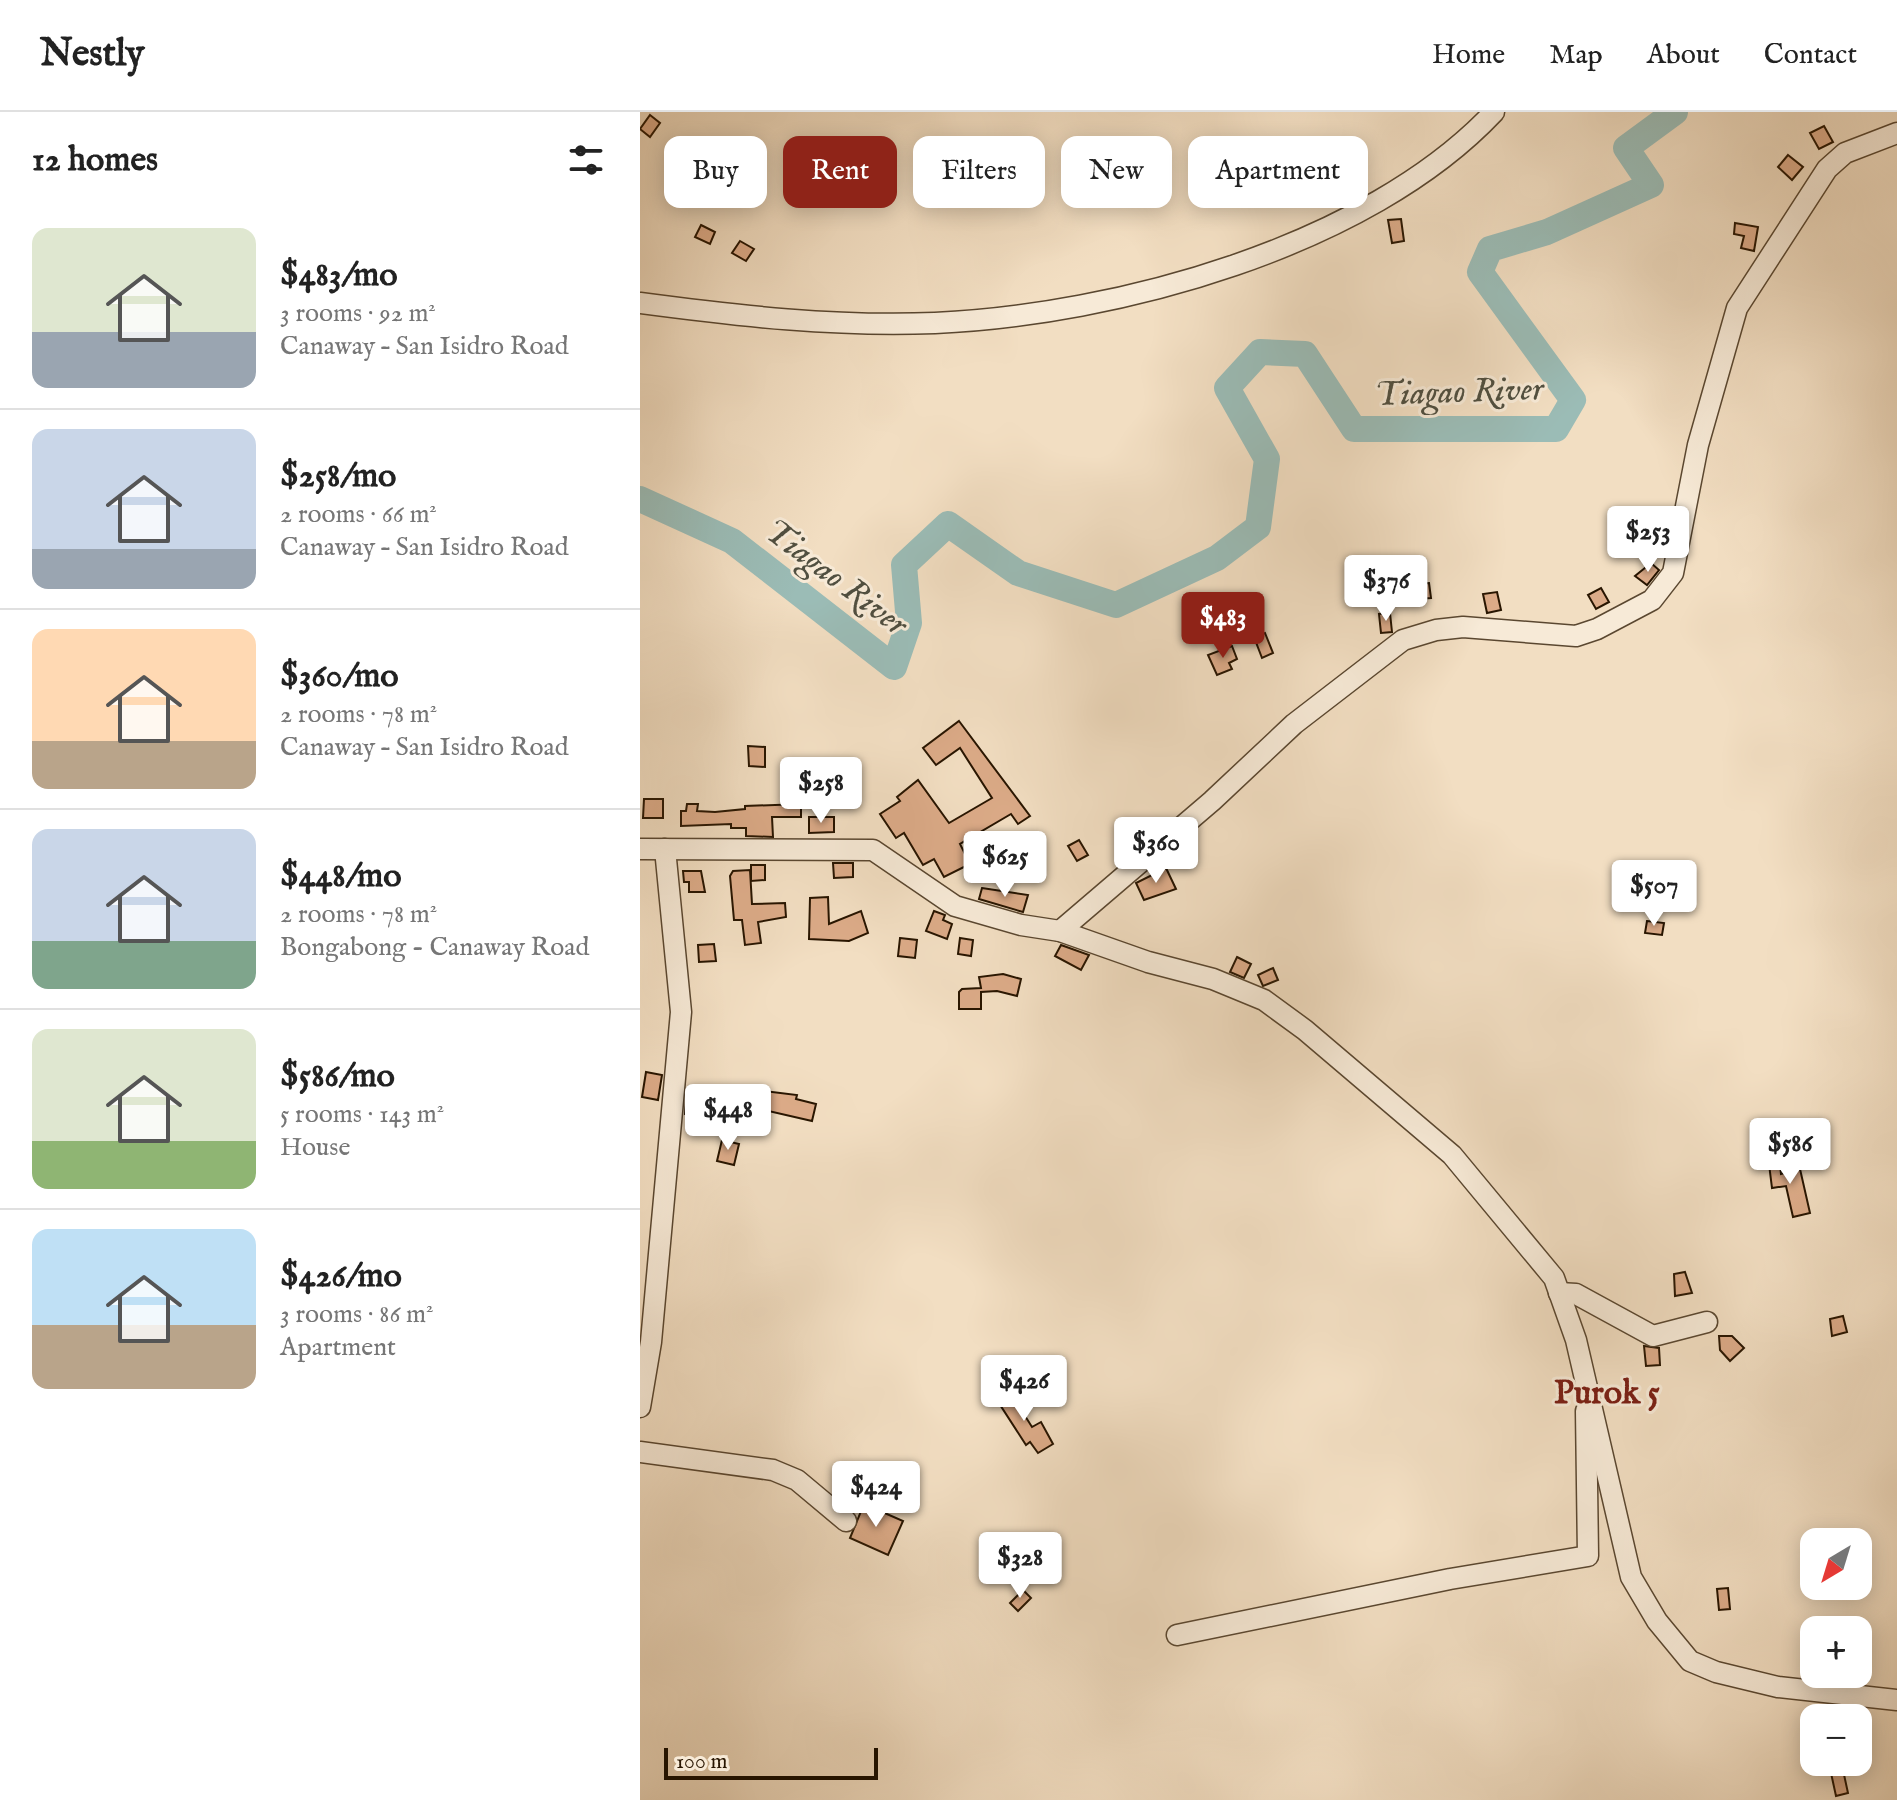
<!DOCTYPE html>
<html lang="en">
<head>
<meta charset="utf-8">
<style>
	:root { --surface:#fff; --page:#f6f6f6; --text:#222; --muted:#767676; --line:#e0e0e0; --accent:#8f2418 }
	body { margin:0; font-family:"IM FELL English",serif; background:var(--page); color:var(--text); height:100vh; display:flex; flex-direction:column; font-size:30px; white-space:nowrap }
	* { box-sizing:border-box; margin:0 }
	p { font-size:26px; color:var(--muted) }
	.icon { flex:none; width:44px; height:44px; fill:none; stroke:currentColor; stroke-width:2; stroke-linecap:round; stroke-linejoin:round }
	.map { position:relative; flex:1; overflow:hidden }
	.sheet { display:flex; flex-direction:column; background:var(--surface); width:640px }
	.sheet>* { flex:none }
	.guide { position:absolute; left:24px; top:24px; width:760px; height:72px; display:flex; gap:16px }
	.needle { width:52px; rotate:218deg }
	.fabs { position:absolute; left:1160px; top:1416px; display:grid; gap:16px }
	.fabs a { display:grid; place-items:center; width:72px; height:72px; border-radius:16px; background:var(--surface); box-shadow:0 4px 20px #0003; font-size:40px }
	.scale { position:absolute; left:24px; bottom:20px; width:214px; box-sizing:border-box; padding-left:8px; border:4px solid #281500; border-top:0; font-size:22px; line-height:28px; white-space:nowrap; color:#281500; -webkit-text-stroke:6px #f7ead7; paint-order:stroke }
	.price { position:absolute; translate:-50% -68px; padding:0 18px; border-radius:8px; background:#fff; color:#222; font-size:26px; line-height:52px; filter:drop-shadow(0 2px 4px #0008) }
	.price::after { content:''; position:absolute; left:50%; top:48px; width:24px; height:18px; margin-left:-12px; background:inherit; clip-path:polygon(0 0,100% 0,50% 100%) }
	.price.active { background:var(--accent); color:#fff }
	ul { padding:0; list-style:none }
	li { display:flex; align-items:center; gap:24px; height:200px; padding:0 32px }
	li+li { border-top:2px solid var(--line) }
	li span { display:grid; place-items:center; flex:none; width:224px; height:160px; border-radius:16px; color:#555 }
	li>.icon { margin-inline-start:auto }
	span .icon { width:96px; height:96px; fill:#fffc; stroke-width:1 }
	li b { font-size:34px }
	h2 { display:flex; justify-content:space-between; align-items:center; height:96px; padding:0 32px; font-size:34px }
	.chip { padding:0 28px; border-radius:16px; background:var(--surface); box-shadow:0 4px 20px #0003; font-size:28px; line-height:72px }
	.chip.active { background:var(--accent); color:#fff }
	header { display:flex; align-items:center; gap:48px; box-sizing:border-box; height:112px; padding:0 40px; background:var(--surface); border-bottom:2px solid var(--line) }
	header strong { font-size:38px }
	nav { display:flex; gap:44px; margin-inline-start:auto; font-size:28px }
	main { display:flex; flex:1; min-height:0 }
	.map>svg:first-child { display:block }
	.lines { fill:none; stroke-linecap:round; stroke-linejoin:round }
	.river { stroke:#9bbcb6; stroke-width:26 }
	.building { fill:#dcab88; stroke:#281500; stroke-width:2 }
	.minor-casing { stroke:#5a4730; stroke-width:23 }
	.minor { stroke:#f7ead7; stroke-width:20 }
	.labels { text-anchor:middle; stroke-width:6; stroke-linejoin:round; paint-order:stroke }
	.water-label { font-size:34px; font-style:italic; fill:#504f40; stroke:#f7ead7 }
	.neighbourhood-label { font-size:34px; font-weight:bold; fill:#7a1f14; stroke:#f7ead7 }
</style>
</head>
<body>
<header>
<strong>Nestly</strong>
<nav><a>Home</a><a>Map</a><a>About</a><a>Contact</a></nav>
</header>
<main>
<section class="sheet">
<h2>12 homes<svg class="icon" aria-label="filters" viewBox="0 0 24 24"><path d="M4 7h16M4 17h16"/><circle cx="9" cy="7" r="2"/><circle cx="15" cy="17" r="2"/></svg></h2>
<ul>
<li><span style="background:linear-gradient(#dfe7d0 65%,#9aa5b1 0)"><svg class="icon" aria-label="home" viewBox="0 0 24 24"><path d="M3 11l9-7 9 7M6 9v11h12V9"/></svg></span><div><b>$483/mo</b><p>3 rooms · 92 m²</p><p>Canaway – San Isidro Road</p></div></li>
<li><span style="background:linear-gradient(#c9d6e8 75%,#9aa5b1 0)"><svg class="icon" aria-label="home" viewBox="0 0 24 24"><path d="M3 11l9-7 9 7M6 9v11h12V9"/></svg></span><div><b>$258/mo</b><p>2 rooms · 66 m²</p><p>Canaway – San Isidro Road</p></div></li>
<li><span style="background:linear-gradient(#ffd9b3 70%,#b9a48a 0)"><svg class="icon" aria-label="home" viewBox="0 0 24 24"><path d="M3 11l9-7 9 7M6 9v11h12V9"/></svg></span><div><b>$360/mo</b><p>2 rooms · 78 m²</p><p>Canaway – San Isidro Road</p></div></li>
<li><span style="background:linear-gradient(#c9d6e8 70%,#7fa58c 0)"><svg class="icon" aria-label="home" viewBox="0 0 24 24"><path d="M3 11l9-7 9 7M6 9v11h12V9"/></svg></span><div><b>$448/mo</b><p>2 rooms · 78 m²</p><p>Bongabong - Canaway Road</p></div></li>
<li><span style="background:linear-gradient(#dfe7d0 70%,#8fb573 0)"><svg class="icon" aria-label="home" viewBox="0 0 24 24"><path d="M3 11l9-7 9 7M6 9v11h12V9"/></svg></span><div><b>$586/mo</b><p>5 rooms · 143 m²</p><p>House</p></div></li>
<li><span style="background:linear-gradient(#bfe0f5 60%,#b9a48a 0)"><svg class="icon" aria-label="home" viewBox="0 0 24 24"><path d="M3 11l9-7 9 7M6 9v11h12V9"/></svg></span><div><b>$426/mo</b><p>3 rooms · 86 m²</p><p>Apartment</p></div></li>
</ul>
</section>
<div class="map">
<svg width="1257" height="1688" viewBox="0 0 1257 1688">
	<rect width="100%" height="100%" fill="#f2dec2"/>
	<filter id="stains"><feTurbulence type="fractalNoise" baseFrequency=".0025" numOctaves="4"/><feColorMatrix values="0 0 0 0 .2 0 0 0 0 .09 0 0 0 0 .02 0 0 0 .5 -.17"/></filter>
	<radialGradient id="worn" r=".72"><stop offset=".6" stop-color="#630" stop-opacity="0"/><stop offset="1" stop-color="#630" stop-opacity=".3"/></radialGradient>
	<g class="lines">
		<polyline class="river" points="0,387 92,429 254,555 269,511 264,453 308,412 378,461 476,493 577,446 618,415 627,347 587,276 620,240 665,242 714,317 916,317 933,288 840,160 850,137 907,120 1011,73 986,36 1035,0"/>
	</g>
	<g class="building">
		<polygon points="10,3 20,11 10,25 0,17"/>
		<polygon points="1184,14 1193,30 1179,37 1170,21"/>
		<polygon points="62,43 74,52 64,65 52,56"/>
		<polygon points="1148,43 1163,55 1152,68 1138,55"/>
		<polygon points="761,107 764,129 752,131 748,108"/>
		<polygon points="1095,111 1118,115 1114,139 1101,136 1104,124 1094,122"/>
		<polygon points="61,113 75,120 70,132 55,125"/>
		<polygon points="100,129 114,137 106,149 92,141"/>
		<polygon points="1011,451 1019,458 1007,473 995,464"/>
		<polygon points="789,471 791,486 776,487 775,472"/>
		<polygon points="961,476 969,490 956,497 948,483"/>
		<polygon points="857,480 861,498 847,501 843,482"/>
		<polygon points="750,501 752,520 741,521 739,502"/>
		<polygon points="625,521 633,541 622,546 614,525"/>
		<polygon points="592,534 597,547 589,551 592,557 577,563 568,543"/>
		<polygon points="319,609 390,704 378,712 371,702 320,732 330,752 304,765 294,747 283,753 264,721 256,726 240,702 260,689 257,685 278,668 309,711 352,686 320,636 296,653 283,636"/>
		<polygon points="108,634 125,635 125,655 109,654"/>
		<polygon points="4,687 23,687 23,706 3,706"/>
		<polygon points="47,692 58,692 57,699 75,700 105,697 105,694 161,692 161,705 132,705 133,725 106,724 106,716 91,716 91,712 41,714 41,699 46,699"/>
		<polygon points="169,705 194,705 194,720 169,721"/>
		<polygon points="439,728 448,743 437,749 428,734"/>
		<polygon points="193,751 213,751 213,765 194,766"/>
		<polygon points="111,753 125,753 125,768 111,769"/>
		<polygon points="526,756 536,777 504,788 496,771"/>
		<polygon points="110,758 112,792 145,791 146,805 118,810 121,831 105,833 102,808 94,808 90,764 93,759"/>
		<polygon points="43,759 61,759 65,780 49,780 49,770 44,770"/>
		<polygon points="342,776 388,783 383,800 339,787"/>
		<polygon points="188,785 189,812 221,799 228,821 209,829 169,827 170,786"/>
		<polygon points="294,799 305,803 303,808 312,812 307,827 286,819"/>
		<polygon points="1007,809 1024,811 1022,823 1005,821"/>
		<polygon points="260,826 277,828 275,846 258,844"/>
		<polygon points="320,826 333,828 331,844 318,842"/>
		<polygon points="74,832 76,849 59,850 58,833"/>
		<polygon points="421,833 449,843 441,858 415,844"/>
		<polygon points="597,845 611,852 604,866 590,860"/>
		<polygon points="633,856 638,868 623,874 618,863"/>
		<polygon points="363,862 381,867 377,884 357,879 341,880 341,897 319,897 319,880 322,877 341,876 339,865"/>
		<polygon points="6,960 22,963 18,988 2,985"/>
		<polygon points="124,979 157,983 156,987 176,992 172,1009 120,997"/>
		<polygon points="46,987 63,993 58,1007 45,1002"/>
		<polygon points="82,1028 99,1032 94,1053 77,1049"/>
		<polygon points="1139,1043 1141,1062 1160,1057 1170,1101 1153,1105 1146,1074 1132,1076 1128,1044"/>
		<polygon points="1045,1160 1052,1181 1035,1184 1034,1162"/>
		<polygon points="1203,1204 1207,1220 1192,1224 1190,1207"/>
		<polygon points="1079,1224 1092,1224 1104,1236 1090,1249 1080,1238"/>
		<polygon points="1004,1234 1019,1236 1020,1253 1006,1254"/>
		<polygon points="368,1277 392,1315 401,1310 413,1332 398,1341 390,1330 386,1333 355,1285"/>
		<polygon points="224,1392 263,1409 248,1443 210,1426"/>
		<polygon points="1088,1476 1090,1497 1079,1498 1077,1477"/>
		<polygon points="383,1478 391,1486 378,1499 370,1491"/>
		<polygon points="1203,1658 1208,1681 1196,1684 1191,1661"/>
	</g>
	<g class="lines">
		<g class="minor-casing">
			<g id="minor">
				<path d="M 0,191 C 98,204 196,215 295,211 C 476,203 727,135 854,0"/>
				<polyline points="0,737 233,738 315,794 381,813 420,819 508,850 573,867 624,888 665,918 812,1043 914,1166 936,1228 991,1465 1017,1509 1050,1549 1076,1560 1138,1575 1257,1588"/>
				<polyline points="420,819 572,689 654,612 763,528 796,518 823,515 936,524 957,517 1012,488 1033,461 1058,333 1097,196 1187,57 1205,41 1257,21"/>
				<polyline points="919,1181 936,1182 1013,1224 1067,1210"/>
				<polyline points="0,1295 11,1230 41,900 25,737"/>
				<polyline points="0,1340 133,1358 157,1368 206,1409"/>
				<polyline points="537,1523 810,1467 948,1444 946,1299"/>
			</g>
		</g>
		<use href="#minor" class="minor"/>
	</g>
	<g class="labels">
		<g class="water-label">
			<text transform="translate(819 278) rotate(-2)" y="12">Tiagao River</text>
			<text transform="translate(197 464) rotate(37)" y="12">Tiagao River</text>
		</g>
		<g class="neighbourhood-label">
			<text x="967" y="1291">Purok 5</text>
		</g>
	</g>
	<rect width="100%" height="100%" filter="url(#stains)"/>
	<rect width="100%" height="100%" fill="url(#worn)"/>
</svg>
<div class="fabs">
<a><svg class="needle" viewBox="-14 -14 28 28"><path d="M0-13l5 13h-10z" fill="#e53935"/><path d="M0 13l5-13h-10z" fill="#767676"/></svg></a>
<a>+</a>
<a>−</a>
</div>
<div class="scale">100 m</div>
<b class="price" style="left:1008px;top:462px">$253</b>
<b class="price" style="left:746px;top:511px">$376</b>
<b class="price active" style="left:583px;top:548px">$483</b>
<b class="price" style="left:181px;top:713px">$258</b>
<b class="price" style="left:516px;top:773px">$360</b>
<b class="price" style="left:365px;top:787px">$625</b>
<b class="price" style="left:1014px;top:816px">$507</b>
<b class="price" style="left:88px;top:1040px">$448</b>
<b class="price" style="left:1150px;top:1074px">$586</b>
<b class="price" style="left:384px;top:1311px">$426</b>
<b class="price" style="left:236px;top:1417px">$424</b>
<b class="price" style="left:380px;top:1488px">$328</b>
<div class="guide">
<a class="chip">Buy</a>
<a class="chip active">Rent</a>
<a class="chip">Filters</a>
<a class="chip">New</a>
<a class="chip">Apartment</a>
</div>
</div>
</main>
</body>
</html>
